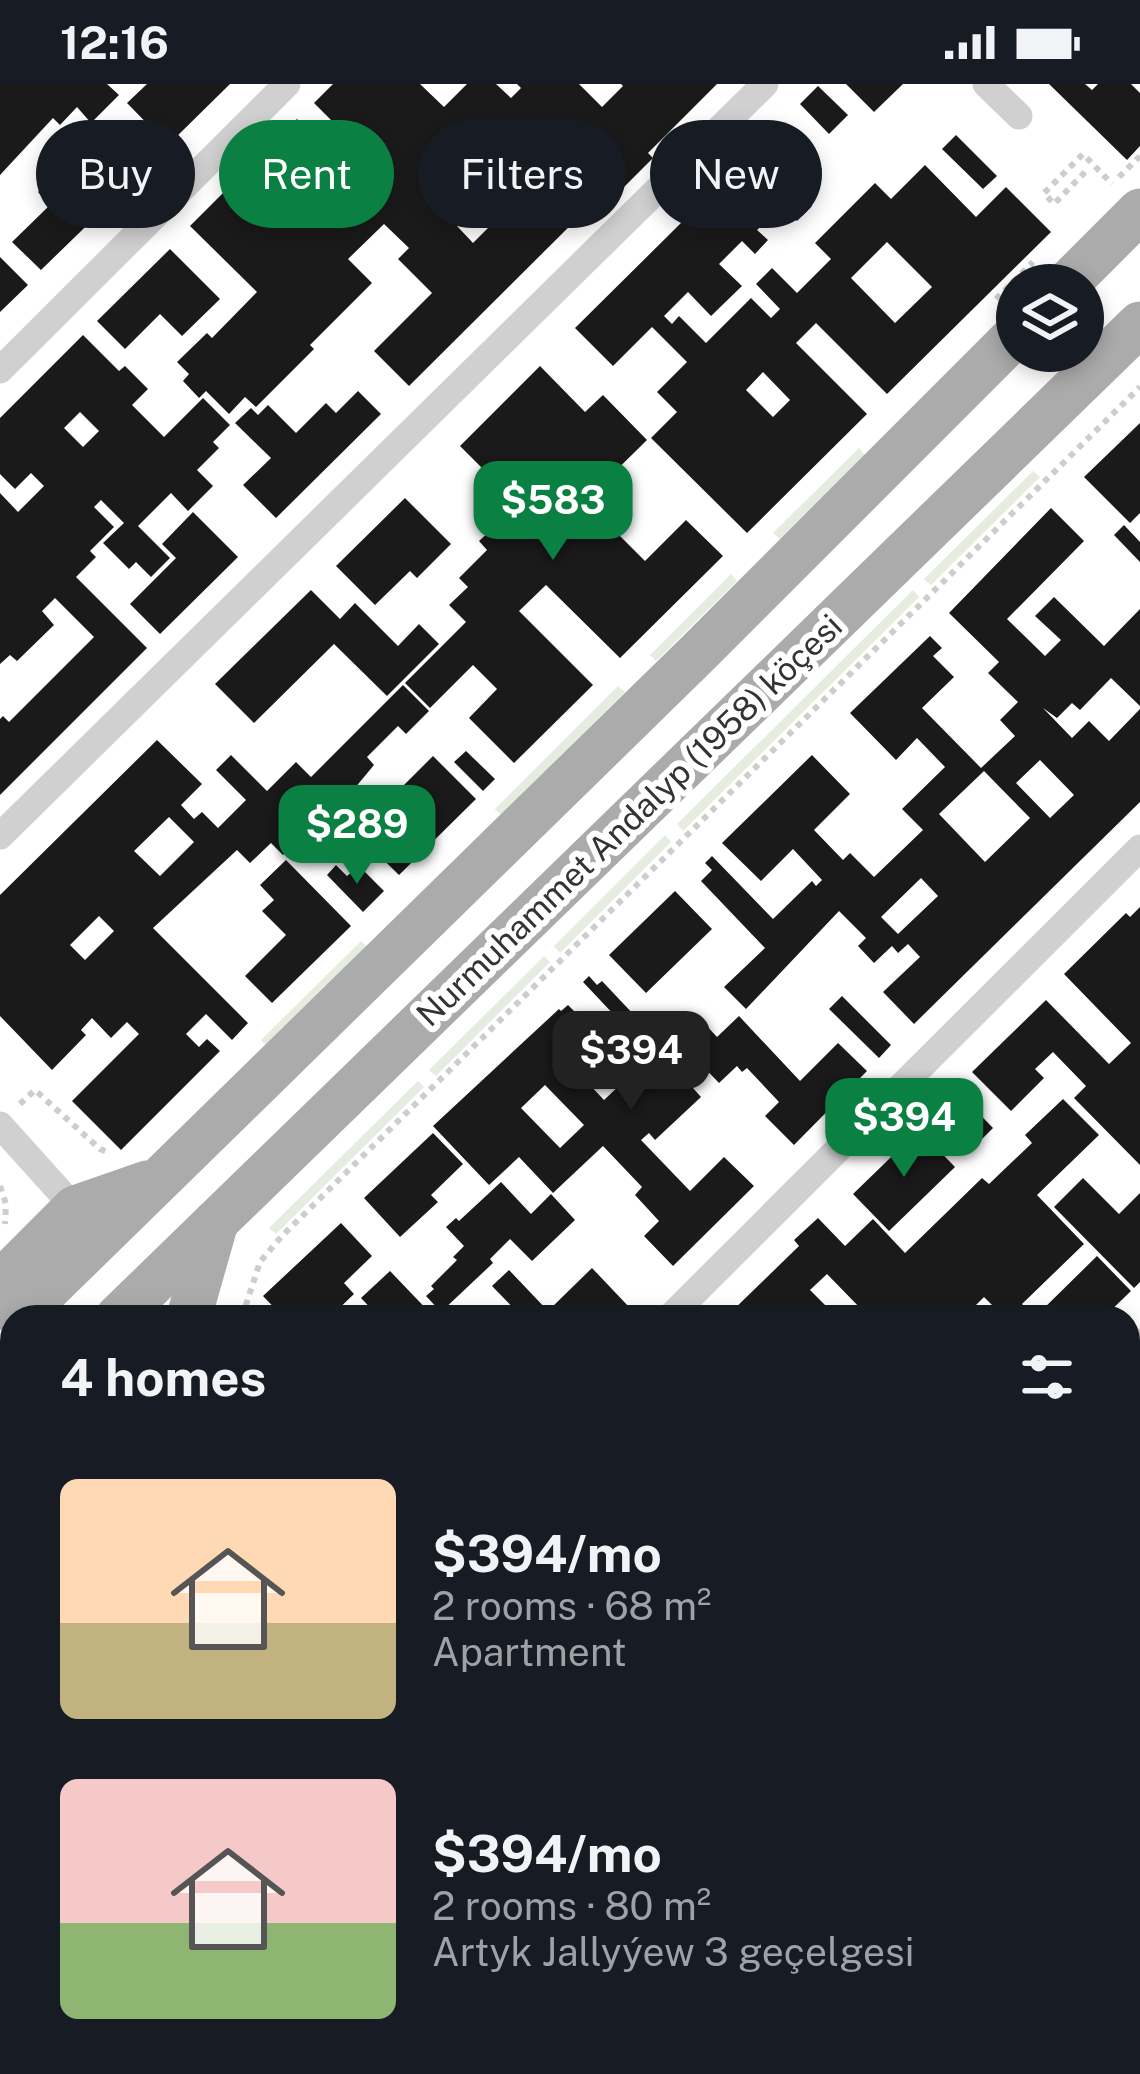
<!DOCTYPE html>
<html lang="en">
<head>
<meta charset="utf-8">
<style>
	:root { --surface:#171b24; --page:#242831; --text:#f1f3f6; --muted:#9ea1a6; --accent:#0b8043 }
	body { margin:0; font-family:"Public Sans",sans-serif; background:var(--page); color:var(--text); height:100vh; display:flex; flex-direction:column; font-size:45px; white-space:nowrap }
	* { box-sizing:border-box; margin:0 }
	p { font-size:39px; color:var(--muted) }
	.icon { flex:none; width:66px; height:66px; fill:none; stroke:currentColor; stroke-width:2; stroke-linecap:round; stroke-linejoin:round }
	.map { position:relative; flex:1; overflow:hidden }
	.panel { position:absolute; left:0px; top:1221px; width:1140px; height:771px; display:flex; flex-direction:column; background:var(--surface); border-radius:36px 36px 0 0; box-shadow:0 6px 18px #0003 }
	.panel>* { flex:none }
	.hud { position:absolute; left:36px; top:36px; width:1068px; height:108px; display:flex; gap:24px }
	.fabs { position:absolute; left:996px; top:180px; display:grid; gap:24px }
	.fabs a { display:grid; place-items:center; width:108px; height:108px; border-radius:50%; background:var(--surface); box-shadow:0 6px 18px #0003; font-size:60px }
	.price { position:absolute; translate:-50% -102px; padding:0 27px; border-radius:24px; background:var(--accent); color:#fff; font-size:39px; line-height:78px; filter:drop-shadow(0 3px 6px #0008) }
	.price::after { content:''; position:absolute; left:50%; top:72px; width:36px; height:27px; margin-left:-18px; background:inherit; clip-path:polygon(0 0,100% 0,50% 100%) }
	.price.on { background:#222; color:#fff }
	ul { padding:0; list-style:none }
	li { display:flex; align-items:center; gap:36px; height:300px; padding:0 60px }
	li span { display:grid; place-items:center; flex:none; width:336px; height:240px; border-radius:18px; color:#555 }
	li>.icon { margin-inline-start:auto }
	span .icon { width:144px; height:144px; fill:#fffc; stroke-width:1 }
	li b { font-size:51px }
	h2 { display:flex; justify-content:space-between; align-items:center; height:144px; padding:0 60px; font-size:51px }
	.tag { padding:0 42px; border-radius:54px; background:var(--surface); box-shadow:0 6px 18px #0003; font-size:42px; line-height:108px }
	.tag.on { background:var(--accent); color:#fff }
	.status { display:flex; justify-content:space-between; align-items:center; height:84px; padding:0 60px; background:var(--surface); direction:ltr }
	.status svg { height:33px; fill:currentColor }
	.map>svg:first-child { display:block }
	.green { fill:#e6ecdf }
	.building { fill:#1a1a1a; fill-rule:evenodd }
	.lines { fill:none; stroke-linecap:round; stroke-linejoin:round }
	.path { stroke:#cdcdcd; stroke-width:6; stroke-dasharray:6 6; stroke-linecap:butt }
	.street { stroke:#d0d0d0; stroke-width:27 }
	.primary { stroke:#ababab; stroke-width:45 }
	.labels { text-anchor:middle; stroke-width:12; stroke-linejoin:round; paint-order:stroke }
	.street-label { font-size:33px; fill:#333; stroke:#fff }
</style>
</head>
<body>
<div class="status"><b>12:16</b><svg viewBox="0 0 49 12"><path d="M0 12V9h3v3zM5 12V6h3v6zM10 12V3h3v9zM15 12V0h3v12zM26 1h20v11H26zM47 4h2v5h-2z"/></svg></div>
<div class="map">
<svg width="1140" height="1990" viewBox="0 0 1140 1990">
	<rect width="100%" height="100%" fill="#fff"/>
	<g class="green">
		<polygon points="859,364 865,371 780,455 773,449"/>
		<polygon points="1033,387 1040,393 931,501 924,495"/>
		<polygon points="731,490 737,497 656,577 650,571"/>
		<polygon points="913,506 919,513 683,747 677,740"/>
		<polygon points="618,602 625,608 501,731 495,725"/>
		<polygon points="665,751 671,758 560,869 554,862"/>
		<polygon points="361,857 367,863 267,963 261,956"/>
		<polygon points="544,872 550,878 436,992 429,986"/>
		<polygon points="418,997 424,1003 276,1150 269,1144"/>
	</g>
	<g class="building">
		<polygon points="0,0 107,0 119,11 91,39 77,23 60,41 53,34 0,91"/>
		<polygon points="147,0 230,0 168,61 127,19"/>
		<path d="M 333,0 L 420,0 L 444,23 L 467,0 L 496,0 L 511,14 L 521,4 L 517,0 L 579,0 L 602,23 L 623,2 L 621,0 L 717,0 L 648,69 L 653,74 L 612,115 L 604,108 L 409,302 L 374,267 L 432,209 L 398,175 L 409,164 L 384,140 L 348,175 L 372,199 L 310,261 L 314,265 L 256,323 L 245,313 L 229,330 L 206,307 L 199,314 L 183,297 L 189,290 L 177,278 L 207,249 L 212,254 L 257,208 L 190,142 L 297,35 L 348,85 L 324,109 L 348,133 L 388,93 L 314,19 ZM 536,40 L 569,72 L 542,99 L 517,74 L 505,85 L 498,78 ZM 477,99 L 505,127 L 473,159 L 457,142 L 466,132 L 455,121 Z"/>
		<polygon points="846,0 903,0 874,28"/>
		<polygon points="1049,0 1085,0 1092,6 1098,0 1131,0 1140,9 1140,62 1127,76"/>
		<polygon points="818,2 848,31 829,50 800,20"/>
		<path d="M 779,42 L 822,85 L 799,108 L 812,122 L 797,137 L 782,122 L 757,146 L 768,156 L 755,170 L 742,157 L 719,180 L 742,202 L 711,232 L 688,208 L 664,232 L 672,240 L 679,232 L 706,259 L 751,214 L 771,234 L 780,225 L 756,200 L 772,184 L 797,209 L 831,175 L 815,159 L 875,99 L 891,115 L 925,81 L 976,133 L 1006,103 L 1051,148 L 887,310 L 816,239 L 796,259 L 867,330 L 747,449 L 651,354 L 677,328 L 657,308 L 687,278 L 652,243 L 613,282 L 575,244 ZM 887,158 L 932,203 L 895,239 L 851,194 ZM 763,288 L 790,316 L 773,333 L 746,306 Z"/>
		<polygon points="122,50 150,78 140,88 112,60"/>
		<polygon points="956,51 997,92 983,105 942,65"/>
		<polygon points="74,73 114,115 41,186 12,158 50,121 38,108"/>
		<polygon points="170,165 220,215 182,252 160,230 125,265 97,237"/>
		<polygon points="0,173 28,201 0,228"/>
		<path d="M 83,251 L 119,287 L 125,282 L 148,305 L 132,321 L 164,353 L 203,314 L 230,341 L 213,358 L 219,364 L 197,386 L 213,402 L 188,427 L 171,409 L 138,442 L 170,474 L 151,493 L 136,478 L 129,485 L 103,459 L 124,439 L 101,416 L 94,423 L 114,443 L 90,467 L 96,473 L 76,493 L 147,564 L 0,711 L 0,635 L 3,632 L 9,638 L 94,553 L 55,514 L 42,527 L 54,541 L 17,577 L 10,571 L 0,580 L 0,409 L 18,428 L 44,402 L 31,389 L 15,405 L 0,390 L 0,334 ZM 80,328 L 99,347 L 83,363 L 64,344 Z"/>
		<polygon points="540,282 585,328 603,311 647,356 585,417 645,477 686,436 723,472 620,574 546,501 519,527 593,601 514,679 469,634 497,605 473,581 430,624 405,599 466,538 449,521 468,503 459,494 487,466 479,457 491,446 480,435 513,403 536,425 552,410 527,385 505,407 460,362"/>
		<polygon points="358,307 381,330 276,434 243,401 271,374 235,339 251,324 258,331 268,321 296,349 326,319 336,329"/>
		<polygon points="1140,339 1140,429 1130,439 1084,393"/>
		<polygon points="405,414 451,460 417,494 410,487 375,521 336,482"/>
		<path d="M 1051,424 L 1084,457 L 1007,535 L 1045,572 L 1061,556 L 1035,532 L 1054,513 L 1104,562 L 1140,525 L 1140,622 L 1111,594 L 1080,626 L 1072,619 L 1057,634 L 1043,624 L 1072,654 L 1089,637 L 1109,657 L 1140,625 L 1140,718 L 914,940 L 883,908 L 920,873 L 908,860 L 898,869 L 892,862 L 874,879 L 858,862 L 866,854 L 839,827 L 746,925 L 724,903 L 765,864 L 701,797 L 712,786 L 705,779 L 712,772 L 773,835 L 812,797 L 816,802 L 822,796 L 793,765 L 761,797 L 722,759 L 812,671 L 850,710 L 814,746 L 843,776 L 850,769 L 874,793 L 923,746 L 902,725 L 945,683 L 917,654 L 896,676 L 850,629 L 930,552 L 942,564 L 933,572 L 954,593 L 922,624 L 981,684 L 1015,652 L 1000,636 L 1018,618 L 988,589 L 999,578 L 949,529 ZM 1040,676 L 1074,711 L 1050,734 L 1016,699 ZM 984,687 L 1030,734 L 985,778 L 939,730 ZM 921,794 L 938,812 L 898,850 L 881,833 Z"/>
		<polygon points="193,428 238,473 160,550 130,520 176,474 162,460"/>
		<polygon points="1124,441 1140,458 1140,478 1114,451"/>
		<polygon points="311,506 340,535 355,519 398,562 419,540 439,560 387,612 334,560 254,639 215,600"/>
		<path d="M 403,601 L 429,627 L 406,650 L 398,642 L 367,673 L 374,681 L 334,729 L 331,725 L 283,771 L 271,759 L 250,779 L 237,766 L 153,844 L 248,939 L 232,956 L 206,930 L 186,950 L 199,963 L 207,955 L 220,967 L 121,1066 L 72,1017 L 139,950 L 127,938 L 111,954 L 92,934 L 81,946 L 86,951 L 52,986 L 0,932 L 0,811 L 157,656 L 202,700 L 181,721 L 194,735 L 202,728 L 218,744 L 246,716 L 216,686 L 231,671 L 267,707 L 296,678 L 311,693 ZM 169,733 L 194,758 L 160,792 L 134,767 ZM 99,832 L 114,847 L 85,876 L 70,861 Z"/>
		<polygon points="466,667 495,695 483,707 454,678"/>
		<polygon points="433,672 476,715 399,791 351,744 387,708 392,713"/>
		<polygon points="286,776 351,842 272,919 245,892 286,851 262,827 274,816 260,801"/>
		<polygon points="336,781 347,792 359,782 384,807 363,828 327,791"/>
		<polygon points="675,807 712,845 646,909 609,871"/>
		<polygon points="1140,823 1140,1081 1074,1014 1086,1002 1053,968 1035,985 1044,994 1011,1027 972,988 1046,916 1109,980 1131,959 1064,890 1126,829 1130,833"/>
		<path d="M 589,892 L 597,901 L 602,897 L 668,967 L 701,936 L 717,953 L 739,932 L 800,997 L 838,959 L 867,987 L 794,1061 L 765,1032 L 779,1018 L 747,984 L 742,988 L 737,982 L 719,999 L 695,974 L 691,978 L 704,992 L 692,1003 L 701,1013 L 655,1056 L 649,1049 L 641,1056 L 690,1107 L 724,1073 L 754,1102 L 673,1182 L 644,1152 L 659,1137 L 635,1111 L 642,1103 L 603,1062 L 553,1109 L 519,1073 L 489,1101 L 433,1042 L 559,925 L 561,927 L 568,921 L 586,939 L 578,946 L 591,959 L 569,979 L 604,1016 L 652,971 L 583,898 ZM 545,1001 L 584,1041 L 560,1064 L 521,1024 Z"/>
		<polygon points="842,912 891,961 879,974 829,925"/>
		<polygon points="956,1006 993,1044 982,1055 944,1017"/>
		<polygon points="1063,1015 1099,1051 1037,1111 1084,1160 1022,1220 1035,1233 1097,1172 1131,1207 1104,1233 1004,1233 984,1213 964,1233 858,1233 864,1228 827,1190 810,1206 837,1233 726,1233 799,1162 794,1156 818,1134 845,1162 873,1135 905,1169 982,1094 989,1100 1032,1059 1025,1051"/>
		<polygon points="919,1046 955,1083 889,1147 853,1110"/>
		<polygon points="433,1049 463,1080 431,1111 438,1118 400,1153 364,1114"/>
		<polygon points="1083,1094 1119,1130 1140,1109 1140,1198 1134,1204 1054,1123"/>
		<polygon points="501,1098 531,1130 551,1110 575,1136 532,1177 510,1155 490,1175 493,1179 441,1228 426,1212 434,1205 431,1202 457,1176 453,1173 464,1162 446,1143 456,1134 459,1137"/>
		<polygon points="341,1139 372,1172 344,1199 354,1210 330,1233 283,1233 263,1212"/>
		<polygon points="592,1184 630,1224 621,1233 522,1233 492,1202 509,1186 548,1227"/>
		<polygon points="390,1187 434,1233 379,1233 361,1214"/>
		<polygon points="1140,1305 1140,1683 1128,1695 1128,1316"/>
		<polygon points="59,1980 133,1980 126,1987 129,1990 49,1990"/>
		<polygon points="225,1980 310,1980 321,1990 215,1990"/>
		<polygon points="408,1980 481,1980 491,1990 418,1990"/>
	</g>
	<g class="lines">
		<g class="path">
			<polyline points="1085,88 1054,120 1044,109 1083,70 1112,100"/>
			<polyline points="1119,93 1140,72"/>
			<polyline points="996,215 1033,178"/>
			<polyline points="20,1020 35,1006 100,1065 110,1069"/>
			<polyline points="0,1102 6,1120 5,1140"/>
			<polyline points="242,1233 260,1178 281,1153 1140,303"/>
		</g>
		<g class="street">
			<polyline points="986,0 1019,32"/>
			<polyline points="0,286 287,0"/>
			<polyline points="0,752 765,0"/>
			<polyline points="0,1041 82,1132"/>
			<polyline points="670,1233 1140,764"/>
			<polyline points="1128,1270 1140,1258"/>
			<polyline points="1128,1757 1140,1745"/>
			<polyline points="893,1980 903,1990"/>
		</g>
		<g class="primary">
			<polyline points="1066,201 1140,127"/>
			<polyline points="0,1199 75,1124 147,1099"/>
			<polyline points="19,1233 699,568 1017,250"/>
			<polyline points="118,1233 1140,240"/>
			<polyline points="189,1233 216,1138"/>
			<polyline points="0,1353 12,1341"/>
			<polyline points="0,1388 12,1386"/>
			<polyline points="0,1435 12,1423"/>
		</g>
	</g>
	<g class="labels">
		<g class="street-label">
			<text transform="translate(629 736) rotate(-44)" y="12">Nurmuhammet Andalyp (1958) köçesi</text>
		</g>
	</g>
</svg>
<div class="fabs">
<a><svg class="icon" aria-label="layers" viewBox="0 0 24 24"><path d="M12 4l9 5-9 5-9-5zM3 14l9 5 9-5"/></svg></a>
</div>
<b class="price" style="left:553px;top:479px">$583</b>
<b class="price" style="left:357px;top:803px">$289</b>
<b class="price on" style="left:631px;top:1029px">$394</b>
<b class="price" style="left:904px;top:1096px">$394</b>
<div class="hud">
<a class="tag">Buy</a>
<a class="tag on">Rent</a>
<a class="tag">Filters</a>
<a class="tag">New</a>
</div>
<section class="panel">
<h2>4 homes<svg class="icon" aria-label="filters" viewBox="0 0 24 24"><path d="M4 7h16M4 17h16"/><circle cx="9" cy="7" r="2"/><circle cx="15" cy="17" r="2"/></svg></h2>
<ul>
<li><span style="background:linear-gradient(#ffd9b3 60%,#c2b280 0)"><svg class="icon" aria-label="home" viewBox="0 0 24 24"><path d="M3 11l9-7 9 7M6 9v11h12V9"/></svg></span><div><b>$394/mo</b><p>2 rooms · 68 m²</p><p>Apartment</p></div></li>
<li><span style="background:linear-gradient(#f6c9c9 60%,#8fb573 0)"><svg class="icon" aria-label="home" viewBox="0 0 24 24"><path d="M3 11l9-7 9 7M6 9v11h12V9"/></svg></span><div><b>$394/mo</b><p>2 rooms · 80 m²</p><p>Artyk Jallyýew 3 geçelgesi</p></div></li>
</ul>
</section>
</div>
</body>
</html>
